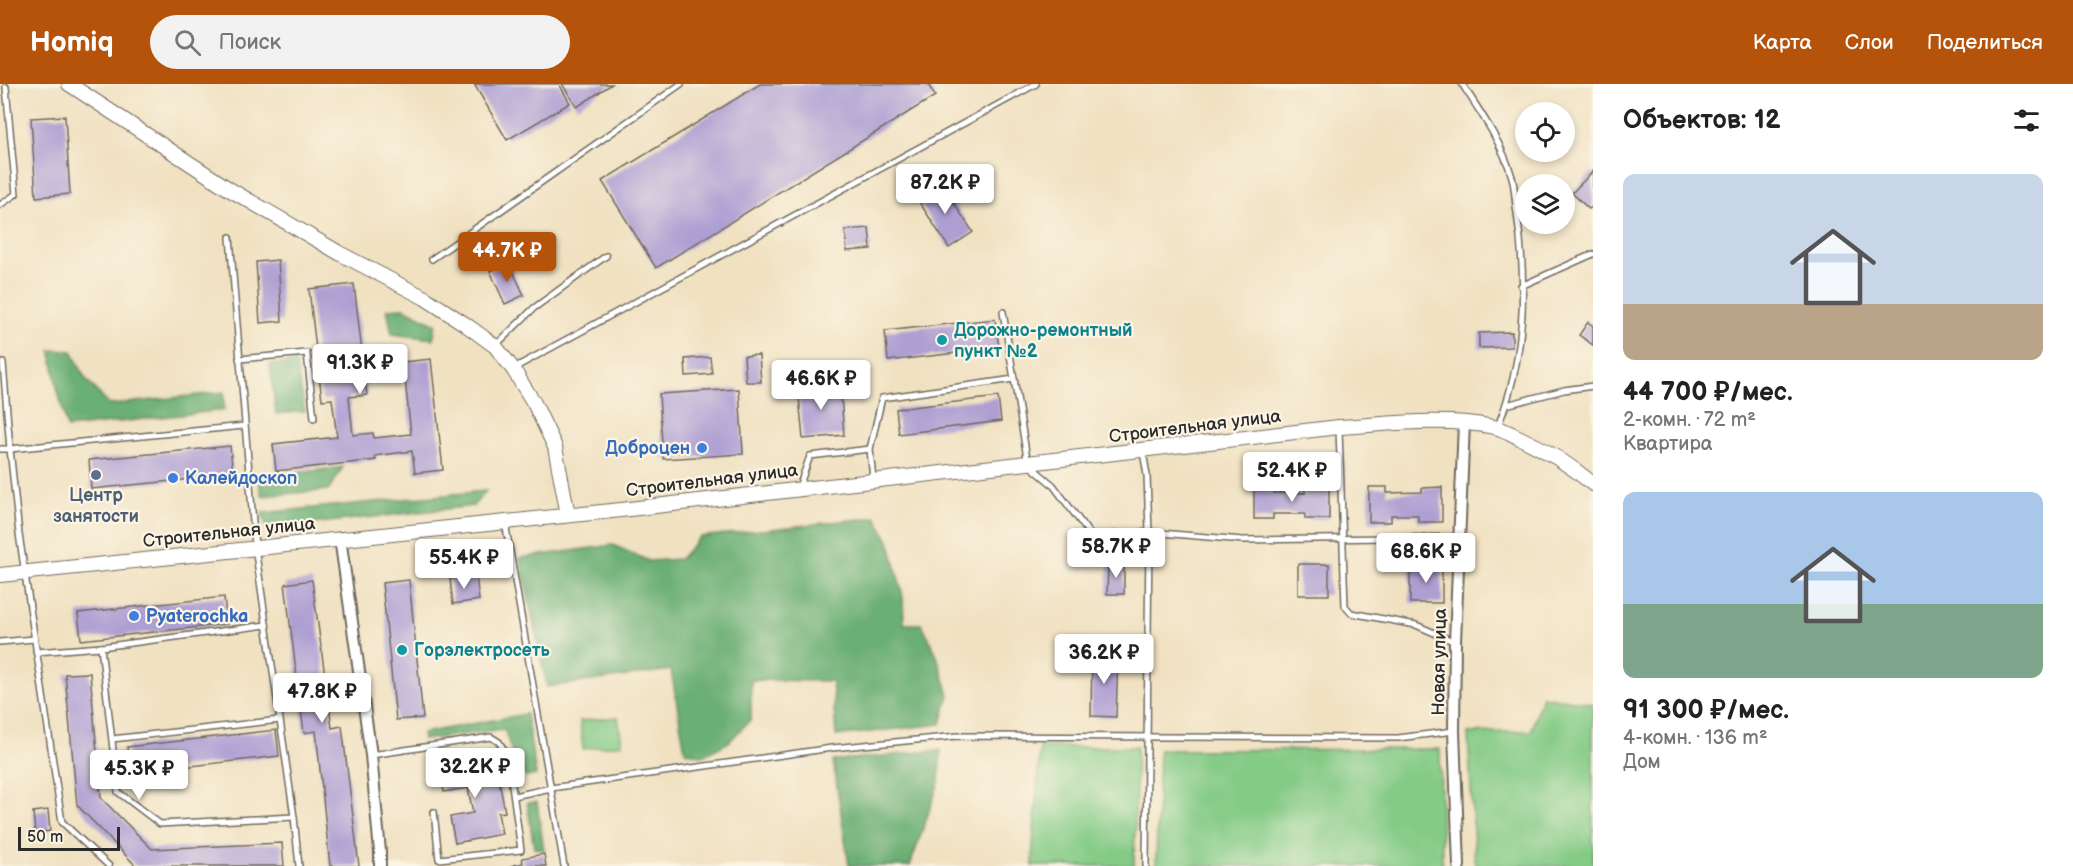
<!DOCTYPE html>
<html lang="ru">
<head>
<meta charset="utf-8">
<style>
	:root { --surface:#fff; --page:#f2f2f2; --text:#222; --muted:#767676; --accent:#b45309 }
	body { margin:0; font-family:"Balsamiq Sans",sans-serif; background:var(--page); color:var(--text); height:100vh; display:flex; flex-direction:column; font-size:22px; white-space:nowrap }
	* { box-sizing:border-box; margin:0 }
	p { font-size:20px; color:var(--muted) }
	.icon { flex:none; width:33px; height:33px; fill:none; stroke:currentColor; stroke-width:2; stroke-linecap:round; stroke-linejoin:round }
	.map { position:relative; flex:1; overflow:hidden }
	.details { display:flex; flex-direction:column; background:var(--surface); width:480px }
	.details>* { flex:none }
	.controls { position:absolute; left:1515px; top:18px; display:grid; gap:12px }
	.controls a { display:grid; place-items:center; width:60px; height:60px; border-radius:50%; background:var(--surface); box-shadow:0 3px 9px #0003; font-size:30px }
	.scale { position:absolute; left:18px; bottom:15px; width:102px; box-sizing:border-box; padding-left:6px; border:3px solid #2b2b2b; border-top:0; font-size:16px; line-height:21px; white-space:nowrap; color:#2b2b2b; -webkit-text-stroke:4px #fcf5e5; paint-order:stroke }
	.price { position:absolute; translate:-50% -51px; padding:0 14px; border-radius:6px; background:#fff; color:#222; font-size:20px; line-height:39px; filter:drop-shadow(0 2px 3px #0008) }
	.price::after { content:''; position:absolute; left:50%; top:36px; width:18px; height:14px; margin-left:-9px; background:inherit; clip-path:polygon(0 0,100% 0,50% 100%) }
	.price.selected { background:var(--accent); color:#fff }
	ul { padding:0; list-style:none }
	li { display:grid; align-content:center; gap:12px; height:318px; padding:0 30px }
	li span { display:grid; place-items:center; height:186px; border-radius:12px; color:#555 }
	li>.icon { margin-inline-start:auto }
	span .icon { width:108px; height:108px; fill:#fffc; stroke-width:1 }
	li b { font-size:26px }
	h2 { display:flex; justify-content:space-between; align-items:center; height:72px; padding:0 30px; font-size:26px }
	header { display:flex; align-items:center; gap:36px; box-sizing:border-box; height:84px; padding:0 30px; background:var(--accent); color:#fff }
	header strong { font-size:28px }
	nav { display:flex; gap:33px; margin-inline-start:auto; font-size:21px }
	.search { width:420px; height:54px; background:var(--page); display:flex; align-items:center; gap:15px; box-sizing:border-box; padding:0 21px; border-radius:33px; color:var(--muted); font-size:22px }
	main { display:flex; flex:1; min-height:0 }
	.map>svg:first-child { display:block }
	.green { fill:#84cb86; stroke:#587b58; stroke-width:1.5 }
	.forest { fill:#6baf73; stroke:#4b6d4f; stroke-width:1.5 }
	.building { fill:#ae9fd3 }
	.lines { fill:none; stroke-linecap:round; stroke-linejoin:round }
	.service-casing { stroke:#706b60; stroke-width:8 }
	.minor-casing { stroke:#706b60; stroke-width:14 }
	.tertiary-casing { stroke:#706b60; stroke-width:16 }
	.service { stroke:#fff; stroke-width:5 }
	.minor { stroke:#fff; stroke-width:10 }
	.tertiary { stroke:#fff; stroke-width:14 }
	.culture-dot { fill:#0f9aa8; stroke:#fcf5e5; stroke-width:2 }
	.shop-dot { fill:#3f7fe0; stroke:#fcf5e5; stroke-width:2 }
	.service-dot { fill:#5c6f8a; stroke:#fcf5e5; stroke-width:2 }
	.labels { text-anchor:middle; stroke-width:4.5; stroke-linejoin:round; paint-order:stroke }
	.culture-label { font-size:18px; font-weight:bold; fill:#0d838f; stroke:#fcf5e5; text-anchor:start }
	.street-label { font-size:18px; fill:#2b2b2b; stroke:#fcf5e5 }
	.shop-label { font-size:18px; font-weight:bold; fill:#366cbe; stroke:#fcf5e5; text-anchor:start }
	.service-label { font-size:18px; font-weight:bold; fill:#4e5e75; stroke:#fcf5e5 }
</style>
</head>
<body>
<header>
<strong>Homiq</strong>
<div class="search"><svg class="icon" aria-label="search" viewBox="0 0 24 24"><circle cx="10" cy="10" r="6"/><path d="M15 15l6 6"/></svg>Поиск</div>
<nav><a>Карта</a><a>Слои</a><a>Поделиться</a></nav>
</header>
<main>
<div class="map">
<svg width="1593" height="782" viewBox="0 0 1593 782">
	<rect width="100%" height="100%" fill="#fcf5e5"/>
	<filter id="ink" filterUnits="userSpaceOnUse"><feTurbulence type="fractalNoise" baseFrequency=".0167" numOctaves="2"/><feDisplacementMap in="SourceGraphic" scale="12" xChannelSelector="R" yChannelSelector="G"/><feConvolveMatrix kernelMatrix="1 2 1 2 8 2 1 2 1" color-interpolation-filters="sRGB"/></filter>
	<filter id="wash" filterUnits="userSpaceOnUse"><feTurbulence type="fractalNoise" baseFrequency=".008" numOctaves="4" result="noise"/><feDisplacementMap in="SourceGraphic" scale="24" xChannelSelector="R" yChannelSelector="G"/><feGaussianBlur stdDeviation="1.35" result="paint"/><feColorMatrix in="noise" values="0 0 0 0 0 0 0 0 0 0 0 0 0 0 0 0 0 1.4 0 .05"/><feComposite in="paint" operator="in"/></filter>
	<g filter="url(#wash)">
		<rect width="100%" height="100%" fill="#f0e1c1"/>
		<g class="green">
			<polygon points="1542,612 1593,620 1593,782 1475,782 1468,649 1531,647"/>
			<polygon points="618,633 622,660 583,665 580,637"/>
			<polygon points="1040,663 1137,663 1134,782 1033,782 1033,762"/>
			<polygon points="1440,665 1442,782 1156,782 1159,666"/>
		</g>
		<g class="forest">
			<polygon points="404,224 436,240 433,255 392,250 387,225"/>
			<polygon points="51,266 72,267 85,294 109,321 224,308 224,326 67,344 57,303"/>
			<polygon points="296,278 305,327 276,330 270,280"/>
			<polygon points="343,383 329,406 262,412 258,394"/>
			<polygon points="486,407 473,422 267,445 262,429"/>
			<polygon points="876,433 890,459 903,513 904,540 922,540 936,569 949,611 941,640 836,652 832,597 751,596 751,635 729,658 703,672 685,667 671,586 547,603 520,474 613,461 649,477 680,475 700,453"/>
			<polygon points="526,630 536,691 526,693 516,680 504,645 423,656 422,649"/>
			<polygon points="941,666 939,698 910,782 849,782 833,677"/>
			<polygon points="537,718 544,766 534,764 527,719"/>
		</g>
		<g id="blocks">
			<g class="building">
				<polygon points="474,0 559,0 570,19 507,56"/>
				<polygon points="562,0 612,0 577,23"/>
				<polygon points="760,0 928,0 935,12 656,184 602,97"/>
				<polygon points="65,32 70,110 36,113 31,34"/>
				<polygon points="1593,87 1593,122 1589,125 1572,109"/>
				<polygon points="940,98 973,148 949,164 916,113"/>
				<polygon points="869,144 871,165 847,167 845,146"/>
				<polygon points="278,176 282,237 260,239 256,178"/>
				<polygon points="509,179 524,211 505,220 490,187"/>
				<polygon points="354,200 367,311 349,313 353,351 373,349 374,354 411,350 403,278 431,275 443,386 415,389 412,367 375,372 376,376 276,387 273,360 337,353 332,315 322,316 309,205"/>
				<polygon points="995,235 999,264 888,277 885,247"/>
				<polygon points="1588,238 1593,242 1593,261 1579,251"/>
				<polygon points="1512,248 1512,263 1479,264 1479,249"/>
				<polygon points="759,271 761,298 746,298 744,272"/>
				<polygon points="710,273 712,290 686,292 685,275"/>
				<polygon points="840,299 844,351 803,355 798,303"/>
				<polygon points="739,305 743,370 663,375 659,310"/>
				<polygon points="998,313 1001,337 899,350 896,325"/>
				<polygon points="230,362 233,391 91,405 89,376"/>
				<polygon points="1254,402 1274,402 1274,409 1305,409 1305,402 1329,402 1329,435 1305,435 1305,430 1273,430 1273,435 1254,435"/>
				<polygon points="1369,403 1387,403 1387,409 1422,408 1422,404 1442,403 1442,438 1418,438 1418,431 1391,431 1391,438 1369,438"/>
				<polygon points="1108,479 1124,479 1124,510 1107,510"/>
				<rect x="1298" y="480" width="31" height="31"/>
				<rect x="1410" y="481" width="32" height="38"/>
				<polygon points="476,492 479,516 453,520 450,495"/>
				<polygon points="312,496 332,644 342,642 359,782 330,782 316,647 304,649 285,500"/>
				<polygon points="409,496 423,634 396,636 382,499"/>
				<polygon points="224,513 227,540 81,556 78,529"/>
				<polygon points="1092,569 1118,570 1116,633 1091,632"/>
				<polygon points="90,589 101,714 152,765 282,759 284,782 136,782 77,721 65,590"/>
				<polygon points="276,646 279,672 130,689 127,663"/>
				<polygon points="488,674 491,692 498,691 505,728 498,729 502,750 455,759 450,733 473,729 468,704 444,708 440,683"/>
				<polygon points="48,726 50,747 35,749 33,728"/>
				<polygon points="544,770 546,782 510,782 523,779 522,774"/>
			</g>
		</g>
	</g>
	<g filter="url(#ink)">
		<use href="#blocks" fill-opacity="0" stroke="#706b60" stroke-width="1.5"/>
		<g class="lines">
			<g class="service-casing">
				<g id="service">
					<path d="M 1462,0 C 1481,29 1502,59 1512,93 C 1515,104 1515,118 1517,129 C 1527,200 1525,276 1498,342"/>
					<polyline points="0,121 16,110 6,3"/>
					<polyline points="230,153 255,463 294,733 299,782"/>
					<polyline points="432,175 681,0"/>
					<polyline points="1521,202 1593,170"/>
					<polyline points="1003,228 1028,380 1053,401 1091,452 1149,448 1147,391 1143,368"/>
					<polyline points="496,261 534,224 606,172"/>
					<polyline points="239,275 307,269 314,334"/>
					<polyline points="3,279 10,365 244,342"/>
					<polyline points="514,284 1036,0"/>
					<polyline points="1506,321 1564,306 1593,302"/>
					<polyline points="1339,345 1345,522 1351,529 1416,541 1455,558"/>
					<polyline points="0,365 10,365 19,450 62,738 109,782"/>
					<polyline points="870,365 882,314 1014,295"/>
					<polyline points="799,403 810,372 870,365 873,395"/>
					<polyline points="505,438 564,782"/>
					<polyline points="0,558 34,555"/>
					<polyline points="101,563 266,541"/>
					<polyline points="36,568 101,563 118,708 160,740 294,733"/>
					<polyline points="112,655 280,636"/>
					<polyline points="371,671 491,653 499,658 508,672 521,766 439,775 434,728"/>
					<polyline points="514,712 551,704 832,664 958,652 1398,654 1454,647"/>
					<polyline points="1146,782 1149,448 1243,456 1460,453"/>
				</g>
			</g>
			<g class="minor-casing">
				<g id="minor">
					<polyline points="340,454 371,671 380,768 380,782"/>
					<polyline points="1459,782 1454,647 1455,558 1464,339"/>
				</g>
			</g>
			<g class="tertiary-casing">
				<g id="tertiary">
					<polyline points="69,0 229,105 341,170 425,214 465,240 495,262 513,285 534,319 555,363 568,431"/>
					<path d="M 0,491 L 621,426 L 1339,343 C 1391,340 1444,333 1494,343 C 1503,345 1512,350 1520,354 C 1547,366 1570,381 1593,400"/>
				</g>
			</g>
			<use href="#service" class="service"/>
			<use href="#minor" class="minor"/>
			<use href="#tertiary" class="tertiary"/>
		</g>
	</g>
	<g class="culture-dot">
		<circle cx="942" cy="256" r="6"/>
		<circle cx="402" cy="566" r="6"/>
	</g>
	<g class="shop-dot">
		<circle cx="702" cy="364" r="6"/>
		<circle cx="173" cy="394" r="6"/>
		<circle cx="134" cy="532" r="6"/>
	</g>
	<circle class="service-dot" cx="96" cy="391" r="6"/>
	<g class="labels">
		<g class="culture-label">
			<text x="954" y="252">Дорожно-ремонтный<tspan x="954" dy="21">пункт №2</tspan></text>
			<text x="414" y="572">Горэлектросеть</text>
		</g>
		<g class="street-label">
			<text transform="translate(1195 342) rotate(-7)" y="6">Строительная улица</text>
			<text transform="translate(712 396) rotate(-7)" y="6">Строительная улица</text>
			<text transform="translate(229 448) rotate(-6)" y="6">Строительная улица</text>
			<text transform="translate(1439 578) rotate(-89)" y="6">Новая улица</text>
		</g>
		<g class="shop-label">
			<text x="690" y="370" text-anchor="end">Доброцен</text>
			<text x="185" y="400">Калейдоскоп</text>
			<text x="146" y="538">Pyaterochka</text>
		</g>
		<g class="service-label">
			<text x="96" y="417">Центр<tspan x="96" dy="21">занятости</tspan></text>
		</g>
	</g>
</svg>
<div class="controls">
<a><svg class="icon" aria-label="locate" viewBox="0 0 24 24"><circle cx="12" cy="12" r="6"/><path d="M12 2v4M12 18v4M2 12h4M18 12h4"/></svg></a>
<a><svg class="icon" aria-label="layers" viewBox="0 0 24 24"><path d="M12 4l9 5-9 5-9-5zM3 14l9 5 9-5"/></svg></a>
</div>
<div class="scale">50 m</div>
<b class="price" style="left:945px;top:131px">87.2K ₽</b>
<b class="price selected" style="left:507px;top:199px">44.7K ₽</b>
<b class="price" style="left:360px;top:311px">91.3K ₽</b>
<b class="price" style="left:821px;top:327px">46.6K ₽</b>
<b class="price" style="left:1292px;top:419px">52.4K ₽</b>
<b class="price" style="left:1116px;top:495px">58.7K ₽</b>
<b class="price" style="left:1426px;top:500px">68.6K ₽</b>
<b class="price" style="left:464px;top:506px">55.4K ₽</b>
<b class="price" style="left:1104px;top:601px">36.2K ₽</b>
<b class="price" style="left:322px;top:640px">47.8K ₽</b>
<b class="price" style="left:475px;top:715px">32.2K ₽</b>
<b class="price" style="left:139px;top:717px">45.3K ₽</b>
</div>
<section class="details">
<h2>Объектов: 12<svg class="icon" aria-label="filters" viewBox="0 0 24 24"><path d="M4 7h16M4 17h16"/><circle cx="9" cy="7" r="2"/><circle cx="15" cy="17" r="2"/></svg></h2>
<ul>
<li><span style="background:linear-gradient(#c9d6e8 70%,#b9a48a 0)"><svg class="icon" aria-label="home" viewBox="0 0 24 24"><path d="M3 11l9-7 9 7M6 9v11h12V9"/></svg></span><div><b>44 700 ₽/мес.</b><p>2-комн. · 72 m²</p><p>Квартира</p></div></li>
<li><span style="background:linear-gradient(#a9c7e8 60%,#7fa58c 0)"><svg class="icon" aria-label="home" viewBox="0 0 24 24"><path d="M3 11l9-7 9 7M6 9v11h12V9"/></svg></span><div><b>91 300 ₽/мес.</b><p>4-комн. · 136 m²</p><p>Дом</p></div></li>
</ul>
</section>
</main>
</body>
</html>
